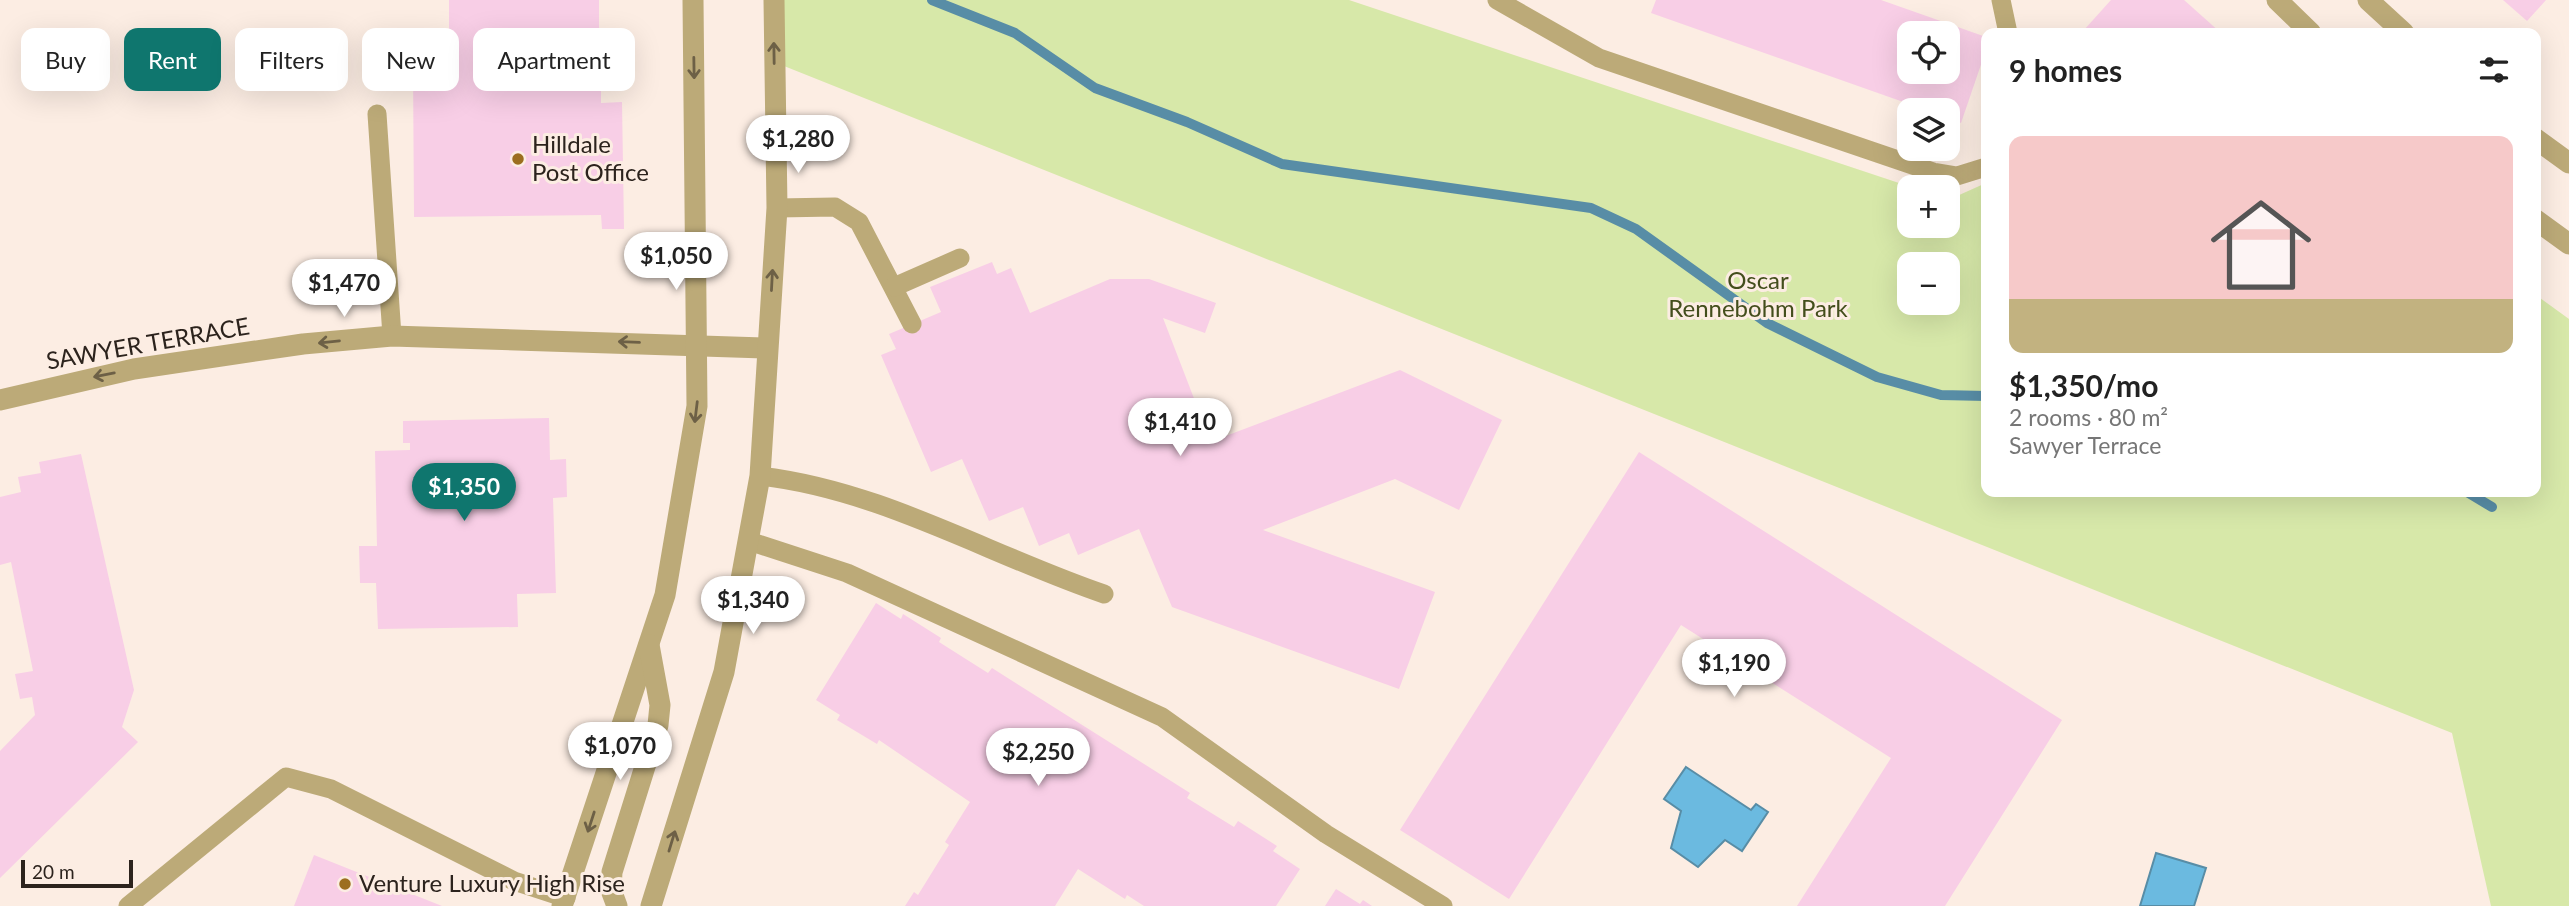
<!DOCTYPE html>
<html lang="en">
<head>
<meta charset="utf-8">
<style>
	:root { --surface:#fff; --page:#f6f6f6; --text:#222; --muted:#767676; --line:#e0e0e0; --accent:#0f766e }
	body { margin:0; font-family:Lato,sans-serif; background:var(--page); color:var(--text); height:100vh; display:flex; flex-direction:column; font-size:26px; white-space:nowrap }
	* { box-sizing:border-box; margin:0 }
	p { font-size:23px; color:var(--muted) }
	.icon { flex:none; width:38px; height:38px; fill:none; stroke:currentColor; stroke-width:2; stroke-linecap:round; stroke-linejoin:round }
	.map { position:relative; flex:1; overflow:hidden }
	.drawer { position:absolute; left:1981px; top:28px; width:560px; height:469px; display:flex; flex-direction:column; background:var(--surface); border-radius:14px; box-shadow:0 7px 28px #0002 }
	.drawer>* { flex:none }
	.guide { position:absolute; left:21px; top:28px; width:665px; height:63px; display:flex; gap:14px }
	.controls { position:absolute; left:1897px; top:21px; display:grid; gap:14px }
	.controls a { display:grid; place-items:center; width:63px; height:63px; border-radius:14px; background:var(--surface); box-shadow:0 7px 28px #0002; font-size:35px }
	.scale { position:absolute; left:21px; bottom:18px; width:112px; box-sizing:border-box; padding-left:7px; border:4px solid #2c231d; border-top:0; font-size:19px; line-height:24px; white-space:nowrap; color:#2c231d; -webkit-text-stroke:5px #fcede3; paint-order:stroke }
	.price { position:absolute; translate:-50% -60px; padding:0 16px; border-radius:24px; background:#fff; color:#222; font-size:23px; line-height:46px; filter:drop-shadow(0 2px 4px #0008) }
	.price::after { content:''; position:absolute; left:50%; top:42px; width:21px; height:16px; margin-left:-10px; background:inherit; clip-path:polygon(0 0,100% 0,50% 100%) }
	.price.selected { background:var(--accent); color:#fff }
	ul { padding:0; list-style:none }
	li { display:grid; align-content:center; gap:14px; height:371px; padding:0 28px }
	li+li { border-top:2px solid var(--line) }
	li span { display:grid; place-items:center; height:217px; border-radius:14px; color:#555 }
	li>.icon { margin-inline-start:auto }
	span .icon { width:126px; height:126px; fill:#fffc; stroke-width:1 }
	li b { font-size:30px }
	h2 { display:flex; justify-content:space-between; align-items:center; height:84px; padding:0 28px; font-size:30px }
	.tag { padding:0 24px; border-radius:14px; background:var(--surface); box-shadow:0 7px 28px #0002; font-size:24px; line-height:63px }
	.tag.selected { background:var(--accent); color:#fff }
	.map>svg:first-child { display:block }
	.green { fill:#d7e8a9; fill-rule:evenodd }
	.water { fill:#6bbae0; stroke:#588da6; stroke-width:2 }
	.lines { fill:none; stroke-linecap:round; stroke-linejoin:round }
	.stream { stroke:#588da6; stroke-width:10 }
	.building { fill:#f8cee6; fill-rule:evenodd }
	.service { stroke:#bcaa78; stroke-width:19 }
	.minor { stroke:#bcaa78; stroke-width:21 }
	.tertiary { stroke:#bcaa78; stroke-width:21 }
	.oneway { stroke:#6d6046 }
	.poi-dot { fill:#9c6e1f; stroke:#fcede3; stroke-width:2.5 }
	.labels { text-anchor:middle; stroke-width:6; stroke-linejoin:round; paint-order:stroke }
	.poi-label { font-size:24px; fill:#2c231d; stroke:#fcede3; text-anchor:start }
	.park-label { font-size:24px; fill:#434e1c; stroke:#fcede3 }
	.street-label { font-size:24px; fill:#2c231d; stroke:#fcede3 }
</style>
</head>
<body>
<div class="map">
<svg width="2569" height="906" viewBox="0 0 2569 906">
	<rect width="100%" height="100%" fill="#fcede3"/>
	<path class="green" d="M 774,0 L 1349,0 L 1911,187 L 1909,226 L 1948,226 L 1948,200 L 1986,183 L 1986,492 L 2536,492 L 2536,295 L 2569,319 L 2569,906 L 2491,906 L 2452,733 L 774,62 ZM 1909,264 L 1948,264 L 1948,303 L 1909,303 Z"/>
	<g class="water">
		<polygon points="1686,767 1751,810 1756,804 1768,812 1742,851 1725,840 1698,867 1671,848 1681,811 1664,799"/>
		<polygon points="2156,853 2206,868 2194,906 2140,906"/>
	</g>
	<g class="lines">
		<g class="stream">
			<polyline points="932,0 1015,33 1095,88 1187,122 1282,164 1591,208 1636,229 1767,323 1877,377 1941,395 1986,396"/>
			<polyline points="2467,492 2492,507"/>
		</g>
	</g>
	<g class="building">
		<polygon points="449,0 599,0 599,63 580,65 581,90 601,90 601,103 622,102 624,229 602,229 601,215 414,217 413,66 449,66"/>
		<path d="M 1656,0 L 1881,0 L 1986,37 L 1986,50 L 1961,123 L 1948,118 L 1948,110 L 1926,110 L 1651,13 ZM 1909,33 L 1948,33 L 1948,72 L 1909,72 Z"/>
		<polygon points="2111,0 2184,0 2221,33 2088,33 2084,30"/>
		<polygon points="2503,0 2546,0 2527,21"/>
		<polygon points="992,262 997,274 1011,268 1030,313 1110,279 1149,279 1216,303 1205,333 1163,318 1200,414 1212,410 1223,437 1400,370 1502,420 1459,510 1395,479 1263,530 1435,592 1399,689 1172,607 1139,529 1078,555 1069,533 1039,546 1023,507 989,521 962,459 931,472 881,355 896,349 889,334 941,312 930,287"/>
		<polygon points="549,418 550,460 566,459 567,497 553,498 556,593 517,594 518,627 378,629 376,583 360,583 359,546 377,546 375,451 410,450 410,443 403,443 403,421"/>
		<polygon points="1639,452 2062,720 1945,906 1797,906 1891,758 1681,625 1509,899 1400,830"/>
		<polygon points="81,454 134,690 122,727 138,742 0,878 0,751 35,715 32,697 20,699 15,674 33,671 11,562 0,565 0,497 21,492 18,477 41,473 39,462"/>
		<polygon points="876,603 901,619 903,614 941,638 939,642 988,673 992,668 1190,793 1187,798 1234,827 1238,821 1277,846 1273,851 1300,869 1276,906 1144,906 1127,895 1125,899 1078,869 1055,906 905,906 914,892 918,895 949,845 945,842 970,802 879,740 877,744 837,720 840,715 816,700"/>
		<polygon points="314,855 442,906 294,906"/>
		<polygon points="1336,889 1360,904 1363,900 1372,906 1325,906"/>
	</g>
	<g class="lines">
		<g class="service">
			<polyline points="1497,0 1599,58 1933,172 1957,176 1986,167"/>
			<polyline points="2001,0 2008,33"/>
			<polyline points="377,114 392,336"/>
			<polyline points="777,208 835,207 859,222 912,324"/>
			<polyline points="894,287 960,258"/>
			<path d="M 760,476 C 882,490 989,555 1104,594"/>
			<polyline points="749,541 847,573 1162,717 1326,834 1443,906"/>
			<polyline points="128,906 286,777 331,789 514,881 566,898"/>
		</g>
		<polyline class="minor" points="0,400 134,369 303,344 392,336 767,348"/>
		<g class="tertiary">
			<polyline points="2277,0 2311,33"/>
			<polyline points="2368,0 2404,33"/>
			<polyline points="2536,139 2569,163"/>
			<polyline points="2536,220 2569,244"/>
			<polyline points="562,906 665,595 697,406 693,0"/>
			<polyline points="617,906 611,890 612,872 658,725 660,705 649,645"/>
			<polyline points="651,906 724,672 760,476 777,208 774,0"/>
		</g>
	</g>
	<defs><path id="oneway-shaft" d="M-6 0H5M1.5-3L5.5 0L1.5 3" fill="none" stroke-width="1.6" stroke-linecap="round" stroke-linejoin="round" transform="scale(1.75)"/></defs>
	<g class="oneway">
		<use href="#oneway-shaft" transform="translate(774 53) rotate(-91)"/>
		<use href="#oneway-shaft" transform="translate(694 68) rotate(89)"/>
		<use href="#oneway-shaft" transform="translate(772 280) rotate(-87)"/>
		<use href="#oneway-shaft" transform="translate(329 342) rotate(174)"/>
		<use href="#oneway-shaft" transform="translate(629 342) rotate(-178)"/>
		<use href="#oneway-shaft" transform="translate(104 375) rotate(169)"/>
		<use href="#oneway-shaft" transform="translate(696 412) rotate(97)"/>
		<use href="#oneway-shaft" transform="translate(591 822) rotate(108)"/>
		<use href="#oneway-shaft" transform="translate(672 841) rotate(-73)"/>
	</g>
	<g class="poi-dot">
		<circle cx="518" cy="159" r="7"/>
		<circle cx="345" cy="884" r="7"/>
	</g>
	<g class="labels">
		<g class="poi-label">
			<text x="532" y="153">Hilldale<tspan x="532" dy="28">Post Office</tspan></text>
			<text x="359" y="892">Venture Luxury High Rise</text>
		</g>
		<g class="park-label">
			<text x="1758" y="289">Oscar<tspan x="1758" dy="28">Rennebohm Park</tspan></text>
		</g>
		<g class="street-label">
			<text transform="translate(148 344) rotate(-10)" y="8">SAWYER TERRACE</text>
		</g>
	</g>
</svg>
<div class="controls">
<a><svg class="icon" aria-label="locate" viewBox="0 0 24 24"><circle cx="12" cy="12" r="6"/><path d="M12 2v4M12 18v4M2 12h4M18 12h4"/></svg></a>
<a><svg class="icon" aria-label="layers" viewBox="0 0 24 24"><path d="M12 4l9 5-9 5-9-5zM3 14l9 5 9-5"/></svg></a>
<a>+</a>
<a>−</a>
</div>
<div class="scale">20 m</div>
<b class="price" style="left:798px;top:175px">$1,280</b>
<b class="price" style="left:676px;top:292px">$1,050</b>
<b class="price" style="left:344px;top:319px">$1,470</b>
<b class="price" style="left:1180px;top:458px">$1,410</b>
<b class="price selected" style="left:464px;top:523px">$1,350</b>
<b class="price" style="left:753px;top:636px">$1,340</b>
<b class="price" style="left:1734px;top:699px">$1,190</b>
<b class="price" style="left:620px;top:782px">$1,070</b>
<b class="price" style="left:1038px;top:788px">$2,250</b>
<div class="guide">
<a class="tag">Buy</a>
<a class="tag selected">Rent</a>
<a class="tag">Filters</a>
<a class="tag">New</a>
<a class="tag">Apartment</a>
</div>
<section class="drawer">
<h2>9 homes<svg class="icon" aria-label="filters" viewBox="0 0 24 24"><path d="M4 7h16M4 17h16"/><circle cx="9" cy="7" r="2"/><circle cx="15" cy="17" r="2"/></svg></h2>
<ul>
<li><span style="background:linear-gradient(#f6c9c9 75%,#c2b280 0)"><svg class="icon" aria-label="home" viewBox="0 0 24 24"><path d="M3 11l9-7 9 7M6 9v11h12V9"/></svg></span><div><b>$1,350/mo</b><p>2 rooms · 80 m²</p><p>Sawyer Terrace</p></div></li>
</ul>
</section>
</div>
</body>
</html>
